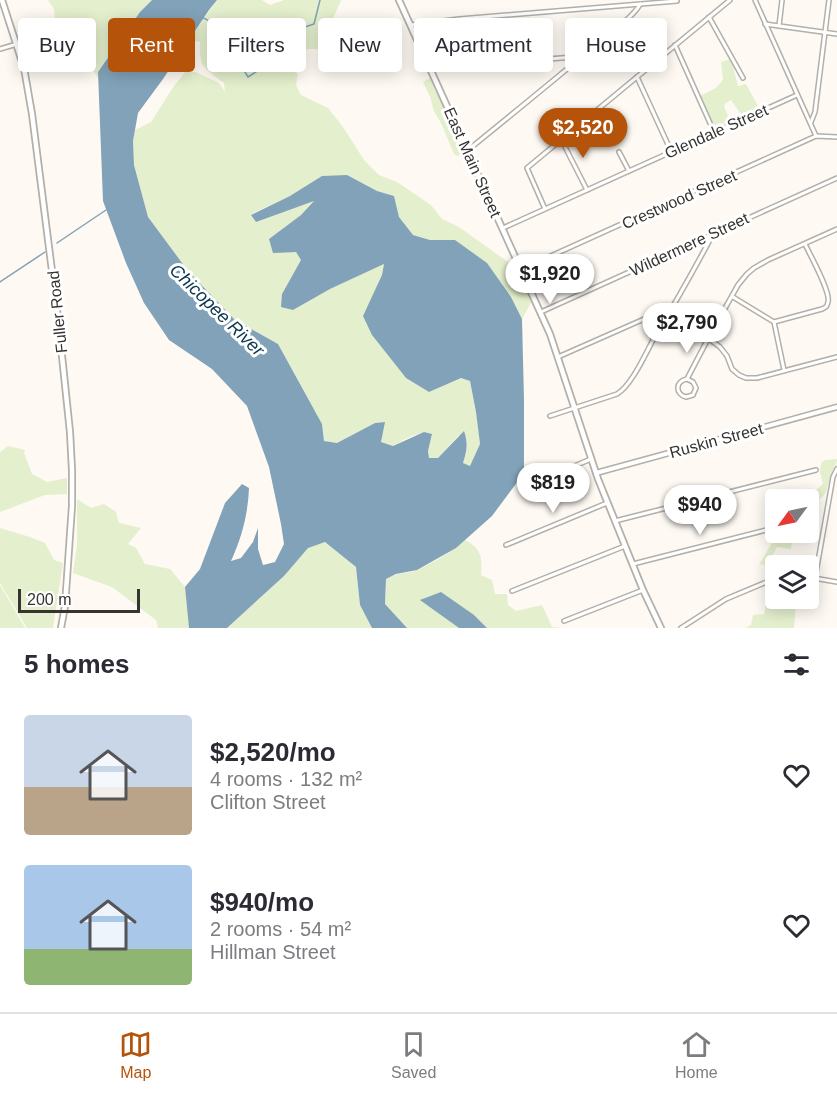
<!DOCTYPE html>
<html lang="en">
<head>
<meta charset="utf-8">
<style>
	:root { --surface:#fff; --page:#f2f2f3; --text:#2b2b33; --muted:#7c7c81; --line:#e1e1e2; --accent:#b45309 }
	body { margin:0; font-family:Arial,sans-serif; background:var(--page); color:var(--text); height:100vh; display:flex; flex-direction:column; font-size:22px; white-space:nowrap }
	* { box-sizing:border-box; margin:0 }
	p { font-size:20px; color:var(--muted) }
	.icon { flex:none; width:33px; height:33px; fill:none; stroke:currentColor; stroke-width:2; stroke-linecap:round; stroke-linejoin:round }
	.map { position:relative; height:628px; overflow:hidden }
	.details { display:flex; flex-direction:column; background:var(--surface); flex:1 }
	.details>* { flex:none }
	.banner { position:absolute; left:18px; top:18px; width:801px; height:54px; display:flex; gap:12px }
	.needle { width:39px; rotate:237deg }
	.controls { position:absolute; left:765px; top:489px; display:grid; gap:12px }
	.controls a { display:grid; place-items:center; width:54px; height:54px; border-radius:6px; background:var(--surface); box-shadow:0 3px 15px #0003; font-size:30px }
	.scale { position:absolute; left:18px; bottom:15px; width:122px; box-sizing:border-box; padding-left:6px; border:3px solid #363431; border-top:0; font-size:16px; line-height:21px; white-space:nowrap; color:#363431; -webkit-text-stroke:4px #fff; paint-order:stroke }
	.price { position:absolute; translate:-50% -51px; padding:0 14px; border-radius:21px; background:#fff; color:#222; font-size:20px; line-height:39px; filter:drop-shadow(0 2px 3px #0008) }
	.price::after { content:''; position:absolute; left:50%; top:36px; width:18px; height:14px; margin-left:-9px; background:inherit; clip-path:polygon(0 0,100% 0,50% 100%) }
	.price.selected { background:var(--accent); color:#fff }
	ul { padding:0; list-style:none }
	li { display:flex; align-items:center; gap:18px; height:150px; padding:0 24px }
	li span { display:grid; place-items:center; flex:none; width:168px; height:120px; border-radius:6px; color:#555 }
	li>.icon { margin-inline-start:auto }
	span .icon { width:72px; height:72px; fill:#fffc; stroke-width:1 }
	li b { font-size:26px }
	h2 { display:flex; justify-content:space-between; align-items:center; height:72px; padding:0 24px; font-size:26px }
	.tag { padding:0 21px; border-radius:6px; background:var(--surface); box-shadow:0 3px 15px #0003; font-size:21px; line-height:54px }
	.tag.selected { background:var(--accent); color:#fff }
	.tab-bar { display:flex; justify-content:space-around; align-items:center; height:84px; border-top:2px solid var(--line); background:var(--surface); font-size:16px; color:var(--muted) }
	.tab-bar a { display:grid; justify-items:center; gap:3px }
	.tab-bar .selected { color:var(--accent) }
	.map>svg:first-child { display:block }
	.green { fill:#e4efcd }
	.water { fill:#81a2b8 }
	.lines { fill:none; stroke-linecap:round; stroke-linejoin:round }
	.stream { stroke:#81a2b8; stroke-width:1.5 }
	.minor-casing { stroke:#b3afa9; stroke-width:6 }
	.tertiary-casing { stroke:#b3afa9; stroke-width:7 }
	.secondary-casing { stroke:#b3afa9; stroke-width:8 }
	.minor { stroke:#fff; stroke-width:3 }
	.tertiary { stroke:#fff; stroke-width:4 }
	.secondary { stroke:#fff; stroke-width:4.5 }
	.labels { text-anchor:middle; stroke-width:6; stroke-linejoin:round; paint-order:stroke }
	.street-label { font-size:16px; fill:#363431; stroke:#fff }
	.water-label { font-size:18px; font-style:italic; fill:#0a364e; stroke:#fff }
</style>
</head>
<body>
<div class="map">
<svg width="837" height="628" viewBox="0 0 837 628">
	<rect width="100%" height="100%" fill="#fefaf3"/>
	<g class="green">
		<polygon points="48,0 152,0 140,12 98,72 98,78 87,62 76,45 55,19 54,9"/>
		<path d="M 217,0 L 262,0 L 270,5 L 284,0 L 341,0 L 332,21 L 340,33 L 337,41 L 323,49 L 308,49 L 293,55 L 283,65 L 298,74 L 296,85 L 301,95 L 328,108 L 343,127 L 364,160 L 379,175 L 397,182 L 431,205 L 442,219 L 459,227 L 515,267 L 532,301 L 522,319 L 511,297 L 455,240 L 430,240 L 413,235 L 399,217 L 394,196 L 377,191 L 347,175 L 290,196 L 251,214 L 256,222 L 315,200 L 301,215 L 269,239 L 296,252 L 301,260 L 282,294 L 293,310 L 330,289 L 384,264 L 372,335 L 406,378 L 429,392 L 461,378 L 470,381 L 476,412 L 480,444 L 470,467 L 463,463 L 466,453 L 459,435 L 438,458 L 429,458 L 428,451 L 432,435 C 419,430 405,439 393,446 L 381,442 L 384,422 L 375,423 L 337,443 L 324,441 L 322,424 L 278,344 L 235,320 L 188,271 L 148,218 L 134,165 L 133,141 L 135,130 L 151,122 L 174,86 L 186,71 L 196,72 L 219,83 L 225,92 L 224,83 C 205,69 198,66 200,42 L 189,40 Z"/>
		<polygon points="731,59 738,86 746,84 760,110 743,117 731,100 726,103 724,106 730,121 714,128 700,96 716,88 723,80 721,62"/>
		<polygon points="430,78 460,143 464,154 457,156 454,154 442,125 433,109 431,99 423,82"/>
		<polygon points="8,446 25,450 24,453 32,474 47,482 67,478 67,494 45,495 0,512 0,452"/>
		<path d="M 837,459 C 837,466 834,466 832,473 C 824,493 831,494 809,505 L 808,500 L 795,499 L 800,498 L 810,488 L 814,492 L 823,484 L 820,472 L 821,463 L 825,460 Z"/>
		<polygon points="77,499 91,508 104,504 116,512 119,523 141,528 128,544 136,548 145,564 170,569 185,587 189,628 158,628 156,620 112,587 73,573 77,545"/>
		<polygon points="0,528 30,537 45,543 54,560 63,563 53,628 27,628 0,583"/>
		<polygon points="776,532 789,533 792,542 791,549 777,547 766,568 763,564 759,565 774,539 770,536"/>
		<path d="M 465,540 C 482,549 482,557 481,575 L 492,580 L 495,594 L 507,594 L 508,605 L 516,611 L 542,605 L 552,627 L 563,628 L 487,628 L 474,615 L 443,616 L 459,628 L 407,628 L 404,625 L 385,604 L 386,579 C 399,572 408,574 419,569 C 435,562 452,551 465,540 Z"/>
		<polygon points="325,542 356,567 360,605 372,628 227,628 284,576 308,547"/>
		<polygon points="0,585 24,626 25,628 0,628"/>
		<polygon points="782,600 785,604 796,605 794,628 745,628 751,625 753,615 764,614 766,604"/>
	</g>
	<g class="water">
		<path d="M 152,0 L 217,0 L 209,10 L 163,79 L 138,113 L 133,141 L 134,165 L 148,217 L 188,271 L 235,320 L 278,344 L 322,424 L 324,441 L 337,443 L 375,423 L 385,422 L 381,442 L 393,446 L 424,432 L 432,434 L 428,451 L 429,458 L 438,458 L 464,431 C 468,442 467,451 463,463 L 470,466 L 480,444 L 476,412 L 470,381 L 461,378 L 429,392 L 406,378 L 372,335 L 363,316 L 382,275 L 384,264 L 330,289 L 293,310 L 281,307 L 282,294 L 301,260 L 296,252 L 273,253 L 269,239 L 301,215 L 314,201 L 256,222 L 251,215 L 290,196 L 322,176 L 347,175 L 377,191 L 394,196 L 399,217 L 413,235 L 430,240 L 455,240 L 487,263 L 511,297 L 522,319 L 524,400 L 524,473 L 492,516 L 456,548 L 417,570 L 396,574 L 386,579 L 385,604 L 407,628 L 372,628 L 360,605 L 356,567 L 325,542 L 308,548 L 284,576 L 227,628 L 189,628 L 185,587 L 200,569 L 225,503 L 242,484 L 249,488 C 248,514 242,537 231,561 L 241,558 L 253,542 L 258,528 L 258,549 L 263,565 L 275,562 L 284,544 L 281,524 L 269,467 L 247,406 L 212,369 L 169,340 L 144,303 L 126,263 L 103,201 L 98,72 L 140,12 Z"/>
		<polygon points="441,592 474,615 487,628 459,628 420,600"/>
	</g>
	<g class="lines">
		<g class="stream">
			<path d="M 202,17 C 211,22 214,25 223,20 C 230,25 227,30 230,38 C 232,45 242,57 248,62 L 245,72 L 248,77 L 268,64 C 261,50 257,46 266,31 L 280,30 L 288,22 L 305,27 L 314,24 L 320,0"/>
			<polyline points="57,243 106,210"/>
			<polyline points="0,282 45,252"/>
		</g>
		<g class="minor-casing">
			<g id="minor">
				<polyline points="755,0 816,136"/>
				<polyline points="709,17 743,78"/>
				<polyline points="765,24 837,34"/>
				<polyline points="411,25 459,19 677,1"/>
				<polyline points="779,26 782,0"/>
				<polyline points="675,45 714,132"/>
				<polyline points="0,49 17,44"/>
				<polyline points="431,69 484,64 574,57 578,60"/>
				<polyline points="637,77 671,151"/>
				<polyline points="811,122 815,112 829,0"/>
				<polyline points="561,139 587,190"/>
				<path d="M 468,150 C 505,120 542,90 579,59 C 591,49 635,17 640,4"/>
				<polyline points="619,152 629,171"/>
				<polyline points="545,209 527,168 730,0"/>
				<polyline points="503,228 797,95"/>
				<polyline points="522,269 816,136 837,137"/>
				<polyline points="733,297 774,322 784,370"/>
				<polyline points="541,312 837,178"/>
				<path d="M 774,322 L 822,309 C 826,307 827,307 828,302 C 831,292 810,255 805,244"/>
				<polyline points="558,357 660,312 670,311 699,329 708,338 720,347 727,356 732,369 739,375 746,378 757,378 837,357"/>
				<path d="M 687,379 L 693,382 L 696,388 L 693,395 L 686,397 C 675,394 675,381 687,379 L 710,335 L 738,285 L 747,274 L 754,268 L 768,260 L 837,229"/>
				<path d="M 550,416 L 617,394 C 631,386 645,355 653,340 C 674,305 694,270 713,234"/>
				<polyline points="541,480 591,459"/>
				<polyline points="615,521 816,470"/>
				<polyline points="506,545 607,503"/>
				<polyline points="633,564 774,528"/>
				<polyline points="808,577 837,582"/>
				<polyline points="815,578 833,477 837,469"/>
				<polyline points="512,591 625,546"/>
				<polyline points="564,621 643,590"/>
				<polyline points="681,628 726,599 776,578"/>
			</g>
		</g>
		<g class="tertiary-casing">
			<polyline id="tertiary" points="596,473 837,407"/>
		</g>
		<g class="secondary-casing">
			<g id="secondary">
				<polyline points="2,0 24,68 32,114 58,318 70,432 72,470 72,506 65,606 61,628"/>
				<polyline points="399,0 550,334 598,479 643,590 661,628"/>
			</g>
		</g>
		<use href="#minor" class="minor"/>
		<use href="#tertiary" class="tertiary"/>
		<use href="#secondary" class="secondary"/>
	</g>
	<g class="labels">
		<g class="street-label">
			<text transform="translate(716 131) rotate(-24)" y="6">Glendale Street</text>
			<text transform="translate(473 162) rotate(66)" y="6">East Main Street</text>
			<text transform="translate(679 199) rotate(-24)" y="6">Crestwood Street</text>
			<text transform="translate(689 244) rotate(-25)" y="6">Wildermere Street</text>
			<text transform="translate(57 312) rotate(-96)" y="6">Fuller Road</text>
			<text transform="translate(716 440) rotate(-15)" y="6">Ruskin Street</text>
		</g>
		<g class="water-label">
			<text transform="translate(217 310) rotate(44)" y="6">Chicopee River</text>
		</g>
	</g>
</svg>
<div class="controls">
<a><svg class="needle" viewBox="-14 -14 28 28"><path d="M0-13l5 13h-10z" fill="#e53935"/><path d="M0 13l5-13h-10z" fill="#7c7c81"/></svg></a>
<a><svg class="icon" aria-label="layers" viewBox="0 0 24 24"><path d="M12 4l9 5-9 5-9-5zM3 14l9 5 9-5"/></svg></a>
</div>
<div class="scale">200 m</div>
<b class="price selected" style="left:583px;top:159px">$2,520</b>
<b class="price" style="left:550px;top:305px">$1,920</b>
<b class="price" style="left:687px;top:354px">$2,790</b>
<b class="price" style="left:553px;top:514px">$819</b>
<b class="price" style="left:700px;top:536px">$940</b>
<div class="banner">
<a class="tag">Buy</a>
<a class="tag selected">Rent</a>
<a class="tag">Filters</a>
<a class="tag">New</a>
<a class="tag">Apartment</a>
<a class="tag">House</a>
</div>
</div>
<section class="details">
<h2>5 homes<svg class="icon" aria-label="filters" viewBox="0 0 24 24"><path d="M4 7h16M4 17h16"/><circle cx="9" cy="7" r="2"/><circle cx="15" cy="17" r="2"/></svg></h2>
<ul>
<li><span style="background:linear-gradient(#c9d6e8 60%,#b9a48a 0)"><svg class="icon" aria-label="home" viewBox="0 0 24 24"><path d="M3 11l9-7 9 7M6 9v11h12V9"/></svg></span><div><b>$2,520/mo</b><p>4 rooms · 132 m²</p><p>Clifton Street</p></div><svg class="icon" aria-label="heart" viewBox="0 0 24 24"><path d="M12 20l-8-8c-3-5 5-10 8-4 3-6 11-1 8 4z"/></svg></li>
<li><span style="background:linear-gradient(#a9c7e8 70%,#8fb573 0)"><svg class="icon" aria-label="home" viewBox="0 0 24 24"><path d="M3 11l9-7 9 7M6 9v11h12V9"/></svg></span><div><b>$940/mo</b><p>2 rooms · 54 m²</p><p>Hillman Street</p></div><svg class="icon" aria-label="heart" viewBox="0 0 24 24"><path d="M12 20l-8-8c-3-5 5-10 8-4 3-6 11-1 8 4z"/></svg></li>
</ul>
</section>
<nav class="tab-bar">
<a class="selected"><svg class="icon" aria-label="map" viewBox="0 0 24 24"><path d="M3 6l6-2 6 2 6-2v14l-6 2-6-2-6 2zM9 4v14M15 6v14"/></svg>Map</a>
<a><svg class="icon" aria-label="saved" viewBox="0 0 24 24"><path d="M7 4h10v16l-5-4-5 4z"/></svg>Saved</a>
<a><svg class="icon" aria-label="home" viewBox="0 0 24 24"><path d="M3 11l9-7 9 7M6 9v11h12V9"/></svg>Home</a>
</nav>
</body>
</html>
